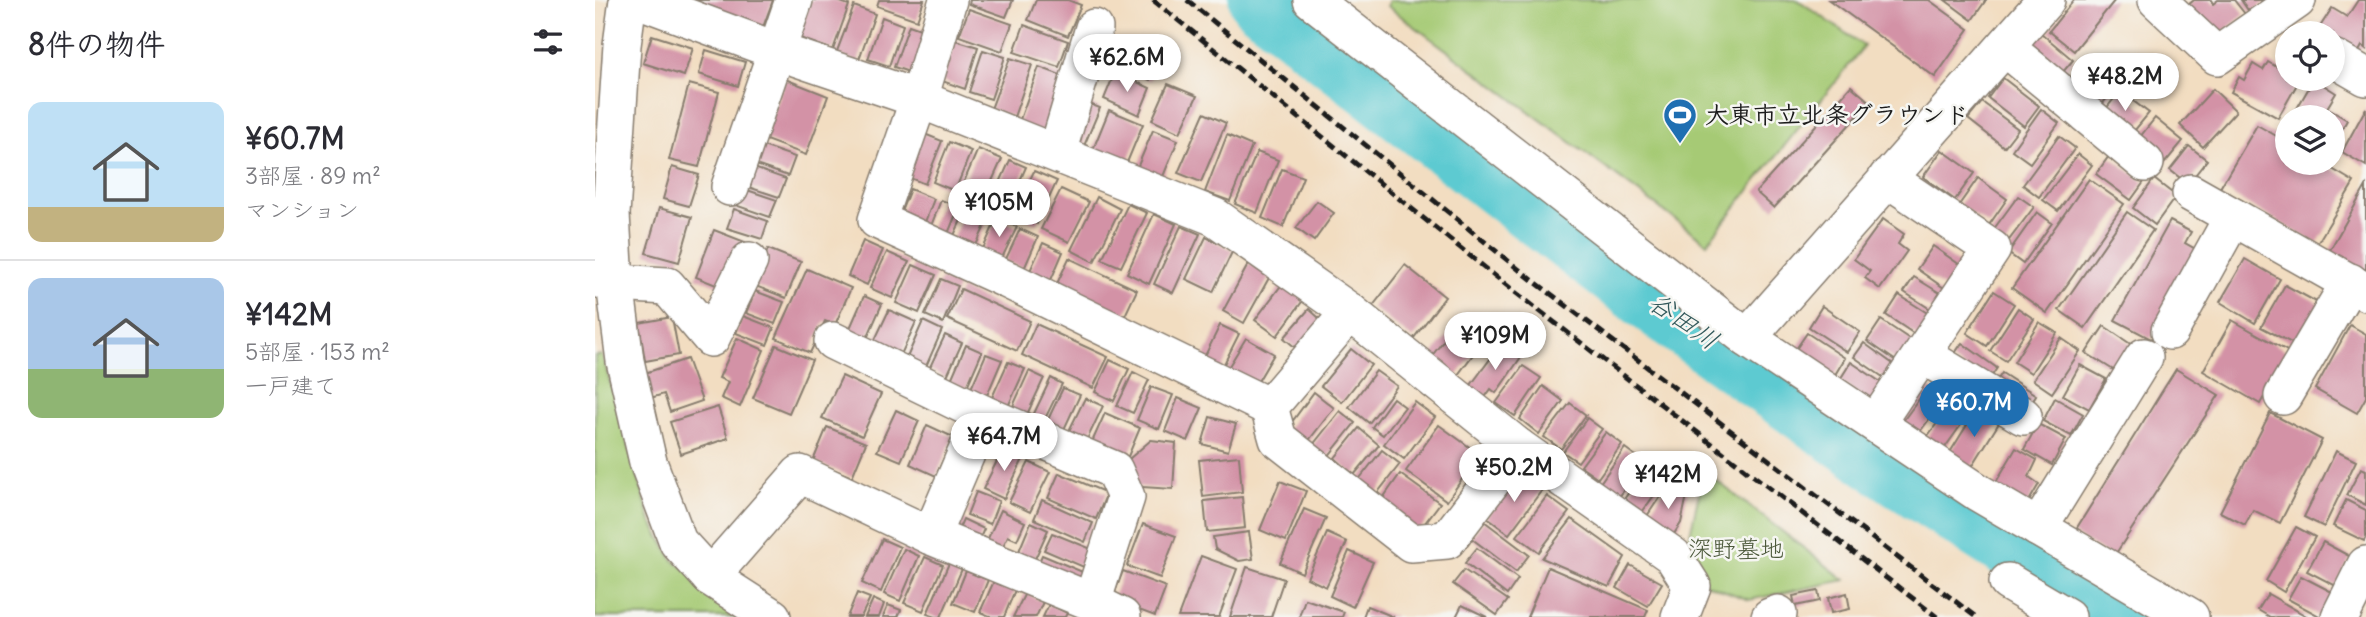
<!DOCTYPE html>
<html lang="ja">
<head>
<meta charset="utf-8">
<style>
	:root { --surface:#fff; --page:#f2f2f3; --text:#2b2b33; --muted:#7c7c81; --line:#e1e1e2; --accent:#1f6fb2 }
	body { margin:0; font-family:Delius,"Klee One",sans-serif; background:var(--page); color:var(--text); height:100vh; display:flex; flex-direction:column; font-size:26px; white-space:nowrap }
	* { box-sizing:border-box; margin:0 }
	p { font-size:23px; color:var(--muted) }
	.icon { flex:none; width:38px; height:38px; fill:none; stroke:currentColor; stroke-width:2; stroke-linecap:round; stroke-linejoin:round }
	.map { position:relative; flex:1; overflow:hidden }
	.sheet { display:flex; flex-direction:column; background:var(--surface); width:595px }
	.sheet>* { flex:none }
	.buttons { position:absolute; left:1680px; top:21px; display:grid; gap:14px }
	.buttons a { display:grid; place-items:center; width:70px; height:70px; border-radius:50%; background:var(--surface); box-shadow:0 4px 10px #0003; font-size:35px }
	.price { position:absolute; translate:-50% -60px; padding:0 16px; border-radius:24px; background:#fff; color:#222; font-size:23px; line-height:46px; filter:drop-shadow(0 2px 4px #0008) }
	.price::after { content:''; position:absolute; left:50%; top:42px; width:21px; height:16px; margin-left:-10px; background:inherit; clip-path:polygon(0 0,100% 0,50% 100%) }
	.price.selected { background:var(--accent); color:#fff }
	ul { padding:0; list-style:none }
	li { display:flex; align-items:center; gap:21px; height:175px; padding:0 28px }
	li+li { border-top:2px solid var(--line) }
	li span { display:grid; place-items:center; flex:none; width:196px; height:140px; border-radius:14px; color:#555 }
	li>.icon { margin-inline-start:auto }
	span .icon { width:84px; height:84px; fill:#fffc; stroke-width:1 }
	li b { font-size:30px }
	h2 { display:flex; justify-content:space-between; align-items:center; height:84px; padding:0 28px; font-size:30px }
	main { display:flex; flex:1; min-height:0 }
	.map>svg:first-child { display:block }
	.green { fill:#a6ca74; stroke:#617348; stroke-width:2 }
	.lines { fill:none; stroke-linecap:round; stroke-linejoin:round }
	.river { stroke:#5dcad1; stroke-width:65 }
	.building { fill:#d392a6 }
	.minor-casing { stroke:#877c6e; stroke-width:40 }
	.minor { stroke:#fff; stroke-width:37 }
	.rail { stroke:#1c1c1c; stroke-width:5; stroke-dasharray:10 5; stroke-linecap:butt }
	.labels { text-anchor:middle; stroke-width:5; stroke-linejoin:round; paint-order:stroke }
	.poi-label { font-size:24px; font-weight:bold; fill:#1c1c1c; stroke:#f6f6f2; text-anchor:start }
	.park-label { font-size:24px; fill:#4c593b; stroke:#f6f6f2 }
	.water-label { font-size:26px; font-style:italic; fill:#33595b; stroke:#f6f6f2 }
</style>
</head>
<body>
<main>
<section class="sheet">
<h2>8件の物件<svg class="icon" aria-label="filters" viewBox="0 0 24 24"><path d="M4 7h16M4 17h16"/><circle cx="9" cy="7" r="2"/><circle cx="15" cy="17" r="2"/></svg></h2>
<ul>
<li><span style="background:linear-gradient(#bfe0f5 75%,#c2b280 0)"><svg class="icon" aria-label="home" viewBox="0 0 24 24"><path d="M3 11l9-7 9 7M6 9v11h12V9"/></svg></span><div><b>¥60.7M</b><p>3部屋 · 89 m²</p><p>マンション</p></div></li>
<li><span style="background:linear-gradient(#a9c7e8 65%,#8fb573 0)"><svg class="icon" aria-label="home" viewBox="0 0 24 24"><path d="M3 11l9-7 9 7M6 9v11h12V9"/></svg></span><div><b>¥142M</b><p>5部屋 · 153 m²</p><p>一戸建て</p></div></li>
</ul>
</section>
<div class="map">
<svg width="1771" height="617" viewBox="0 0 1771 617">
	<rect width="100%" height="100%" fill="#f6f6f2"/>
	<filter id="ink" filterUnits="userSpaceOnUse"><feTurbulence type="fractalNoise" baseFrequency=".0143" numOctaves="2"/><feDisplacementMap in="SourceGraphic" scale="14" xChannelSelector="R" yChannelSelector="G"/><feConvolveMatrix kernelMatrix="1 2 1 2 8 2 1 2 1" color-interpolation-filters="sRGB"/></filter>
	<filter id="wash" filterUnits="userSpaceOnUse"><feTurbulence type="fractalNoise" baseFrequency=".00686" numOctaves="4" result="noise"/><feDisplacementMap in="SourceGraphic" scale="28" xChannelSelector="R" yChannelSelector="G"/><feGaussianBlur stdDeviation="1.57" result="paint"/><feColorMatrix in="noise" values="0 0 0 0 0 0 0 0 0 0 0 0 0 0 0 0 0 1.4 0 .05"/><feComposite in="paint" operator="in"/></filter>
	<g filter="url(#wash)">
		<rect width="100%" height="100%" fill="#f2ddc1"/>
		<g class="green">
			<polygon points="794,0 1203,0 1269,46 1112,243 792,6"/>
			<polygon points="7,355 56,521 78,560 159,617 0,617 0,356"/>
			<polygon points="1109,471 1250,580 1154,600 1109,583 1093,543"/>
		</g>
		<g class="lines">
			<path class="river" d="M 666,0 C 787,93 907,188 1029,280 C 1190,399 1357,514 1529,617"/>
		</g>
		<g id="blocks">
			<g class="building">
				<polygon points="95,0 178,0 168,27"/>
				<polygon points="216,0 240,0 254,5 238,50 202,37"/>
				<polygon points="284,0 329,0 322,20 282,6"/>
				<polygon points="375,0 418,0 411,17 374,4"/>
				<polygon points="441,0 473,0 486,5 473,36 433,20"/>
				<polygon points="1234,0 1334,0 1374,29 1340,77"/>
				<polygon points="1350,0 1391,0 1377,20"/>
				<polygon points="1479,0 1520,0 1479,51 1454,31"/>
				<polygon points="1599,0 1616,0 1618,4 1623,0 1639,0 1650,14 1617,41 1591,7"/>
				<polygon points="1646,0 1673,0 1655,13"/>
				<polygon points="1763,0 1771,0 1771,49 1767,46 1760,59 1738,45 1738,33 1721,33 1737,8 1752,17"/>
				<polygon points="259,6 280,14 263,62 241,54"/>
				<polygon points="374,9 417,24 407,51 364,36"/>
				<polygon points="287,17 308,25 294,66 273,59"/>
				<polygon points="314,25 334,32 320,74 299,67"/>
				<polygon points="429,25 473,41 464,67 419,52"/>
				<polygon points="1446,33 1478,60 1462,79 1430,51"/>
				<polygon points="57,35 98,48 89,76 48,63"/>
				<polygon points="360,40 383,47 370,89 347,81"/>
				<polygon points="526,43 563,58 555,80 517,63"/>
				<polygon points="111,50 150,62 143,86 104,74"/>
				<polygon points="388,50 410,57 396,99 374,92"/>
				<polygon points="415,58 437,65 419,117 396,109"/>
				<polygon points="1492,60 1522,86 1503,109 1472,84"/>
				<polygon points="1673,62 1692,73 1692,79 1705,79 1683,118 1636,92 1644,77 1649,80 1658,64 1668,70"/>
				<polygon points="444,67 471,77 450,135 423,125"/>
				<polygon points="520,72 555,88 544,115 509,99"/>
				<polygon points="1408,78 1444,106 1429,126 1393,98"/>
				<polygon points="190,79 233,96 211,155 168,139"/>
				<polygon points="1719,79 1741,93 1732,108 1752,120 1738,146 1738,117 1697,117"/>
				<polygon points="94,84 124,92 104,167 74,160"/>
				<polygon points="573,84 602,96 585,133 557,120"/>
				<polygon points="1256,86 1275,102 1179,208 1161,192"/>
				<polygon points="1618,89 1641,111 1608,147 1585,125"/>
				<polygon points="1525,91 1554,113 1535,136 1507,114"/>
				<polygon points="487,101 505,108 489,146 472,139"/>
				<polygon points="1387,102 1423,129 1409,147 1373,119"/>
				<polygon points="1771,108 1771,166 1747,152"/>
				<polygon points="1446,109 1464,123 1435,163 1417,150"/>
				<polygon points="514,110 548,124 531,165 497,152"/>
				<polygon points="609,113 631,123 606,182 583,173"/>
				<polygon points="1560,118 1588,141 1569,164 1541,142"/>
				<polygon points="1662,125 1692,142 1692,163 1727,163 1759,182 1722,244 1625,188"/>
				<polygon points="558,130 583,140 567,179 542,168"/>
				<polygon points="327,133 347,141 330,184 310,176"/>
				<polygon points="632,135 657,146 635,201 610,192"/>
				<polygon points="1464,136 1480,148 1444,197 1428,185"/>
				<polygon points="354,142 376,151 360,191 338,182"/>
				<polygon points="162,144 200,157 193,176 155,163"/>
				<polygon points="1594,146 1612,160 1593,184 1575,170"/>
				<polygon points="383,149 407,159 388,201 365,191"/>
				<polygon points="1347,150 1379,173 1360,200 1328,177"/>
				<polygon points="662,152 683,160 662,213 640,204"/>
				<polygon points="1483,154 1497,165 1463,211 1448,200"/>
				<polygon points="1514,156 1549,182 1536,200 1501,174"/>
				<polygon points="415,160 431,167 412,210 396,203"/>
				<polygon points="153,166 191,179 184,197 147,185"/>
				<polygon points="77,167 104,175 94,206 68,199"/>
				<polygon points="687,169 708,177 688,227 667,218"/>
				<polygon points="439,171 462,181 442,224 419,214"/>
				<polygon points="1383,178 1412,199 1394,225 1364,205"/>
				<polygon points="1494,179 1529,204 1452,313 1417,288"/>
				<polygon points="1559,179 1581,196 1560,225 1538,208"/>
				<polygon points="1771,186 1771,280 1731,257"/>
				<polygon points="146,188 182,200 175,217 140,205"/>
				<polygon points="315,189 339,199 328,227 304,217"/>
				<polygon points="466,189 494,202 474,242 446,229"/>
				<polygon points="1423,196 1439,207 1408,248 1393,237"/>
				<polygon points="502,197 525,209 499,262 476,250"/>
				<polygon points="346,200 364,207 350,241 333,234"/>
				<polygon points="722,201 739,213 719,241 701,228"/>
				<polygon points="533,204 552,213 526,267 507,259"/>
				<polygon points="373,205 395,215 377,254 355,244"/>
				<polygon points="64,208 97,217 84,262 51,253"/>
				<polygon points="139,209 173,221 167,239 132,228"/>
				<polygon points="1442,212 1457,223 1428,264 1413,253"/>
				<polygon points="1532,212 1558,230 1490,328 1464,310"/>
				<polygon points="559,214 581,224 554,284 532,273"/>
				<polygon points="402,218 422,227 406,260 387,251"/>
				<polygon points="1288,219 1309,234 1303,244 1312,251 1285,289 1270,278 1275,271 1259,259"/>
				<polygon points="1575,221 1596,232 1590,243 1604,251 1556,339 1520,320"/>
				<polygon points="586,226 605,234 578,293 559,284"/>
				<polygon points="425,229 443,237 429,269 410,261"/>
				<polygon points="119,230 150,242 131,289 101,277"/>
				<polygon points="611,237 638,250 618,292 591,279"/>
				<polygon points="268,241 288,250 272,285 253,276"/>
				<polygon points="448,243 468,252 453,287 432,277"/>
				<polygon points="1338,246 1368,267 1352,290 1322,269"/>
				<polygon points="173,249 206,262 191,298 158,285"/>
				<polygon points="292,252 314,262 297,298 275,288"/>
				<polygon points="474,258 542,290 526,324 458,292"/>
				<polygon points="1650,259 1685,279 1660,323 1625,302"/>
				<polygon points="654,263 675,276 649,323 628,311"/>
				<polygon points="318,265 341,275 324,313 301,303"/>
				<polygon points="810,265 850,297 818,339 777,307"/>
				<polygon points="212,269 256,288 240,325 230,321 215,353 181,338"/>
				<polygon points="1319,277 1353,298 1343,314 1309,292"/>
				<polygon points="346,279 363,286 348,323 330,315"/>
				<polygon points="688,283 709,299 682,336 660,320"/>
				<polygon points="1690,285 1727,305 1704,347 1666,327"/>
				<polygon points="366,289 435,321 422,351 352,319"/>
				<polygon points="160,291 189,302 180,324 151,313"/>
				<polygon points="1399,291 1419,304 1392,346 1372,333"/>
				<polygon points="1304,295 1337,316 1324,337 1291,315"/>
				<polygon points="269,296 287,304 270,343 252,335"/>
				<polygon points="1227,306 1265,332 1252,352 1214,327"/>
				<polygon points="1423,308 1439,319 1411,361 1395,351"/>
				<polygon points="714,309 732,325 708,354 689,338"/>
				<polygon points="294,310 321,322 304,359 277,346"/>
				<polygon points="869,314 894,333 862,376 836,357"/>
				<polygon points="148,316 179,328 172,345 141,333"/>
				<polygon points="77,317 84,355 50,361 44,323"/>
				<polygon points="1286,320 1322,344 1307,365 1272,341"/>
				<polygon points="1637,320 1694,352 1665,404 1608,371"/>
				<polygon points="328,321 347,330 329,371 310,362"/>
				<polygon points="1444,322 1462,333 1436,373 1419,362"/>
				<polygon points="441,324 513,357 498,388 427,355"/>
				<polygon points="625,325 644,334 625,372 606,364"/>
				<polygon points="1755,325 1771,334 1771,397 1762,413 1720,389"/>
				<polygon points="1509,326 1537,345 1520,371 1491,353"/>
				<polygon points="1212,333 1250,358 1238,378 1199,352"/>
				<polygon points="350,335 367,343 351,378 334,369"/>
				<polygon points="142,338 169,350 145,407 126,398 133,382 124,378"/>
				<polygon points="651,338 679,354 659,388 631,371"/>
				<polygon points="1466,338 1485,351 1457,393 1438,380"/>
				<polygon points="907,343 926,357 901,393 896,389 888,400 873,389"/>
				<polygon points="1269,343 1305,369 1295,382 1259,357"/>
				<polygon points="1367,343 1402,368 1392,383 1356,359"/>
				<polygon points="181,345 217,360 194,413 158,398"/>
				<polygon points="371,345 387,352 371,389 355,382"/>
				<polygon points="756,349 776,365 747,402 726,386"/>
				<polygon points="391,354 407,360 390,400 374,393"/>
				<polygon points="92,359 107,401 75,412 69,394 52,399 44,375"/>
				<polygon points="515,360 534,369 519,401 500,392"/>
				<polygon points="413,362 430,369 411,411 394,404"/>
				<polygon points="1256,362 1290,385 1277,404 1244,381"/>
				<polygon points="1485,365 1511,379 1494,409 1468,395"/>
				<polygon points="928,366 946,378 920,416 901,403"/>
				<polygon points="1581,369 1624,395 1518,558 1478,534"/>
				<polygon points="434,371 449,378 429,421 414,415"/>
				<polygon points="781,371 802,386 774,423 754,407"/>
				<polygon points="538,372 554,380 538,413 522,406"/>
				<polygon points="1407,373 1441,395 1432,409 1398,387"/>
				<polygon points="247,376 286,394 267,436 227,418"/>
				<polygon points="456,378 467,384 445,429 434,424"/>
				<polygon points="948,386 968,401 944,434 925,419"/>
				<polygon points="556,387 578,395 564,429 542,420"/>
				<polygon points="1333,387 1349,399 1321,437 1305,425"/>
				<polygon points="468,388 485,395 465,438 448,430"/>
				<polygon points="719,392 739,408 711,444 691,430"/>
				<polygon points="490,398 508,406 489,446 471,437"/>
				<polygon points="583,398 607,408 593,441 570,431"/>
				<polygon points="798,398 810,407 788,435 777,427"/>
				<polygon points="1460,398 1488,414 1476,436 1448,421"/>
				<polygon points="820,402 840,417 809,459 789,444"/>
				<polygon points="975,403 991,415 966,449 949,437"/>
				<polygon points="1357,403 1373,415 1346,453 1329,441"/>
				<polygon points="123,407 133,438 86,454 75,422"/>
				<polygon points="1382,409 1404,423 1376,468 1354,454"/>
				<polygon points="301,410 324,421 306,461 282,451"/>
				<polygon points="745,411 760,423 732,458 717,446"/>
				<polygon points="510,413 545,428 529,466 493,451"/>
				<polygon points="1675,413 1727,440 1685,523 1658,510 1650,525 1625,512"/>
				<polygon points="615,417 641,424 633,451 607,444"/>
				<polygon points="992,418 1007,429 983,462 968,452"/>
				<polygon points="1443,424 1471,439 1457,465 1429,449"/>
				<polygon points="332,425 358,437 341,476 315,464"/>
				<polygon points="844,425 884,454 852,501 811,471"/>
				<polygon points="232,427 271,443 257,477 218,461"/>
				<polygon points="764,428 784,445 759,475 740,458"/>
				<polygon points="1011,432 1027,444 1003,478 986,466"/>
				<polygon points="556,440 581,443 578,489 532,486 534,459"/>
				<polygon points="409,447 429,457 409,499 388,489"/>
				<polygon points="1030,448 1049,462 1024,497 1005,483"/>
				<polygon points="1421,448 1442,460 1434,477 1444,484 1430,508 1397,489"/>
				<polygon points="787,450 805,464 780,496 762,482"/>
				<polygon points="1741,451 1761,461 1729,527 1709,517"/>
				<polygon points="644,456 647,492 608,497 604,460"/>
				<polygon points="434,462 455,472 435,512 414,502"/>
				<polygon points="1054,464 1072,477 1045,515 1027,502"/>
				<polygon points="1766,468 1771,470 1771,505 1752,495"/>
				<polygon points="464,473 512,493 501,519 453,498"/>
				<polygon points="805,474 845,503 820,536 781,508"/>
				<polygon points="924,474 947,490 914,534 891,517"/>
				<polygon points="1076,480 1093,491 1086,523 1075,540 1048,522"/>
				<polygon points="685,481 711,491 691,541 665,530"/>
				<polygon points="381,492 404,501 395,524 372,515"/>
				<polygon points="952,496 974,512 944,552 922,536"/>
				<polygon points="647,497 650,528 612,532 609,501"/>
				<polygon points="447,500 498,523 490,542 439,519"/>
				<polygon points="1751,500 1771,510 1771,537 1769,541 1738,526"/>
				<polygon points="709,509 731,518 707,573 685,563"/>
				<polygon points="406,510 430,522 422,540 413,536 404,554 389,547"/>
				<polygon points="368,519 389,529 382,545 361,535"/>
				<polygon points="977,519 1030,557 1014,587 947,558"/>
				<polygon points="889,521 934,555 921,572 876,538"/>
				<polygon points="436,522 453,530 435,570 419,563"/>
				<polygon points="548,524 581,536 565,578 532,566"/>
				<polygon points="1701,527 1720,537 1689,592 1671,581"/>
				<polygon points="654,532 658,559 644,561 620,549 618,537"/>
				<polygon points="457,533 499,550 491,568 449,550"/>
				<polygon points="732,533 752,542 731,587 712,578"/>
				<polygon points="287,539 305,547 286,592 267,583"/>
				<polygon points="1728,542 1756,557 1741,586 1712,571"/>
				<polygon points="882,548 923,579 912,595 870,563"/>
				<polygon points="309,549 324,556 305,601 289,594"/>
				<polygon points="754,551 778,562 758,607 735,596"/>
				<polygon points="447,555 490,573 483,590 439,573"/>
				<polygon points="606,556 642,569 624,617 583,617"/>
				<polygon points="330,557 348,565 328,611 309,603"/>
				<polygon points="354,563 367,569 346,617 341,617 332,614"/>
				<polygon points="1035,565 1067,583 1053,606 1022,588"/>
				<polygon points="652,567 689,579 676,617 635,617"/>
				<polygon points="953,567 1053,610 1050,617 932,617"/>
				<polygon points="869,570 913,600 902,615 858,584"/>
				<polygon points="371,571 393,580 380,612 358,603"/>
				<polygon points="528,571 571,587 560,616 517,600"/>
				<polygon points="1706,576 1739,593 1726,617 1693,599"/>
				<polygon points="399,581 420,590 409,617 397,617 385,612"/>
				<polygon points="1223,591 1225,601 1200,606 1198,596"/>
				<polygon points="262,593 275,598 266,617 252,617"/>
				<polygon points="430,593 448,602 441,617 418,617"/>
				<polygon points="1252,593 1255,609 1236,613 1233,598"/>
				<polygon points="1673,594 1713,617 1675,617 1663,610"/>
				<polygon points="278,599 289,604 284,617 270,617"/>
				<polygon points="710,599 749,612 747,617 704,617"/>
				<polygon points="454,604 472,613 470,617 448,617"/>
				<polygon points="293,605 306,610 303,617 288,617"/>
				<polygon points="867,605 892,617 861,617"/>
				<polygon points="772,606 799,617 768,617"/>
			</g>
		</g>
	</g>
	<g filter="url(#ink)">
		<use href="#blocks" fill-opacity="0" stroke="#877c6e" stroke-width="2"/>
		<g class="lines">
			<g class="minor-casing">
				<g id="minor">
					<polyline points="33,0 27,45 16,214 20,283 30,361 53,462 83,542 115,577 177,617"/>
					<polyline points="45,0 182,51 324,99 620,217 755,312 923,447 1078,556 1097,586 1085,617"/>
					<polyline points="353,0 324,99 282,220 413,280 674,407"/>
					<polyline points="717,0 1152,338 1384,493 1595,617"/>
					<polyline points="1562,0 1622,56 1702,0"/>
					<polyline points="1410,47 1550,163"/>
					<polyline points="1738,58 1771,77"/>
					<polyline points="462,153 499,28"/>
					<polyline points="135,187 199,0"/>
					<polyline points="1596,193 1771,292"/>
					<polyline points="0,278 20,283 72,286 116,338 154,261"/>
					<polyline points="755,312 674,407 683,439 816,543 852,540 923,447"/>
					<polyline points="1575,331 1638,217"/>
					<polyline points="1152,338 1451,0"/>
					<polyline points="238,341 388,414 519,470 531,497 497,602"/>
					<polyline points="1328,355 1428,416"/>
					<polyline points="1688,396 1755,282"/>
					<polyline points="1289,411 1397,249 1292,178"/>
					<polyline points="1443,528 1549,357"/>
					<polyline points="336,536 388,414"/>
					<polyline points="115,577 205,474 336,536 497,602 527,617"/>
					<polyline points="1413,582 1472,617"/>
					<polyline points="1175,617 1183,614"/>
					<polyline points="1745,617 1771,565"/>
				</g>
			</g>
			<use href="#minor" class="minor"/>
			<g class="rail">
				<polyline points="558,0 920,292 1342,617"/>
				<polyline points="592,0 927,272 1381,617"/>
			</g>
		</g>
	</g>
	<defs>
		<g id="stadium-pin" transform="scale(1.75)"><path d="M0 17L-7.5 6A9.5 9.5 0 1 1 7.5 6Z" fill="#1f6fb2" stroke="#f6f6f2"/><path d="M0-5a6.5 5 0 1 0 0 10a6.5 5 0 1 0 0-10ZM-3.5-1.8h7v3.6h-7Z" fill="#fff"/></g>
	</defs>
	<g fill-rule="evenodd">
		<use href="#stadium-pin" x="1085" y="115"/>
	</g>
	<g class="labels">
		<g class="poi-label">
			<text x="1110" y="123">大東市立北条グラウンド</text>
		</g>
		<g class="park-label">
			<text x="1141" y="557">深野墓地</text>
		</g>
		<g class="water-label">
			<text transform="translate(1089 321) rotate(35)" y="9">谷田川</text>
		</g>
	</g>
</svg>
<div class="buttons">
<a><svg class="icon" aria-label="locate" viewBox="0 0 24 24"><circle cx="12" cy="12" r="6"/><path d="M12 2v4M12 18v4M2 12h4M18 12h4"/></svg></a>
<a><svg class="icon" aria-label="layers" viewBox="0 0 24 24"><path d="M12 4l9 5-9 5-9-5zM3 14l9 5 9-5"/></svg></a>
</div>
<b class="price" style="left:532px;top:94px">¥62.6M</b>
<b class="price" style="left:1530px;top:113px">¥48.2M</b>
<b class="price" style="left:404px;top:239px">¥105M</b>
<b class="price" style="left:900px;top:372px">¥109M</b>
<b class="price selected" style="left:1379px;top:439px">¥60.7M</b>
<b class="price" style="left:409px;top:473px">¥64.7M</b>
<b class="price" style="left:919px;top:504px">¥50.2M</b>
<b class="price" style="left:1073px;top:511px">¥142M</b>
</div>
</main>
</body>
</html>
